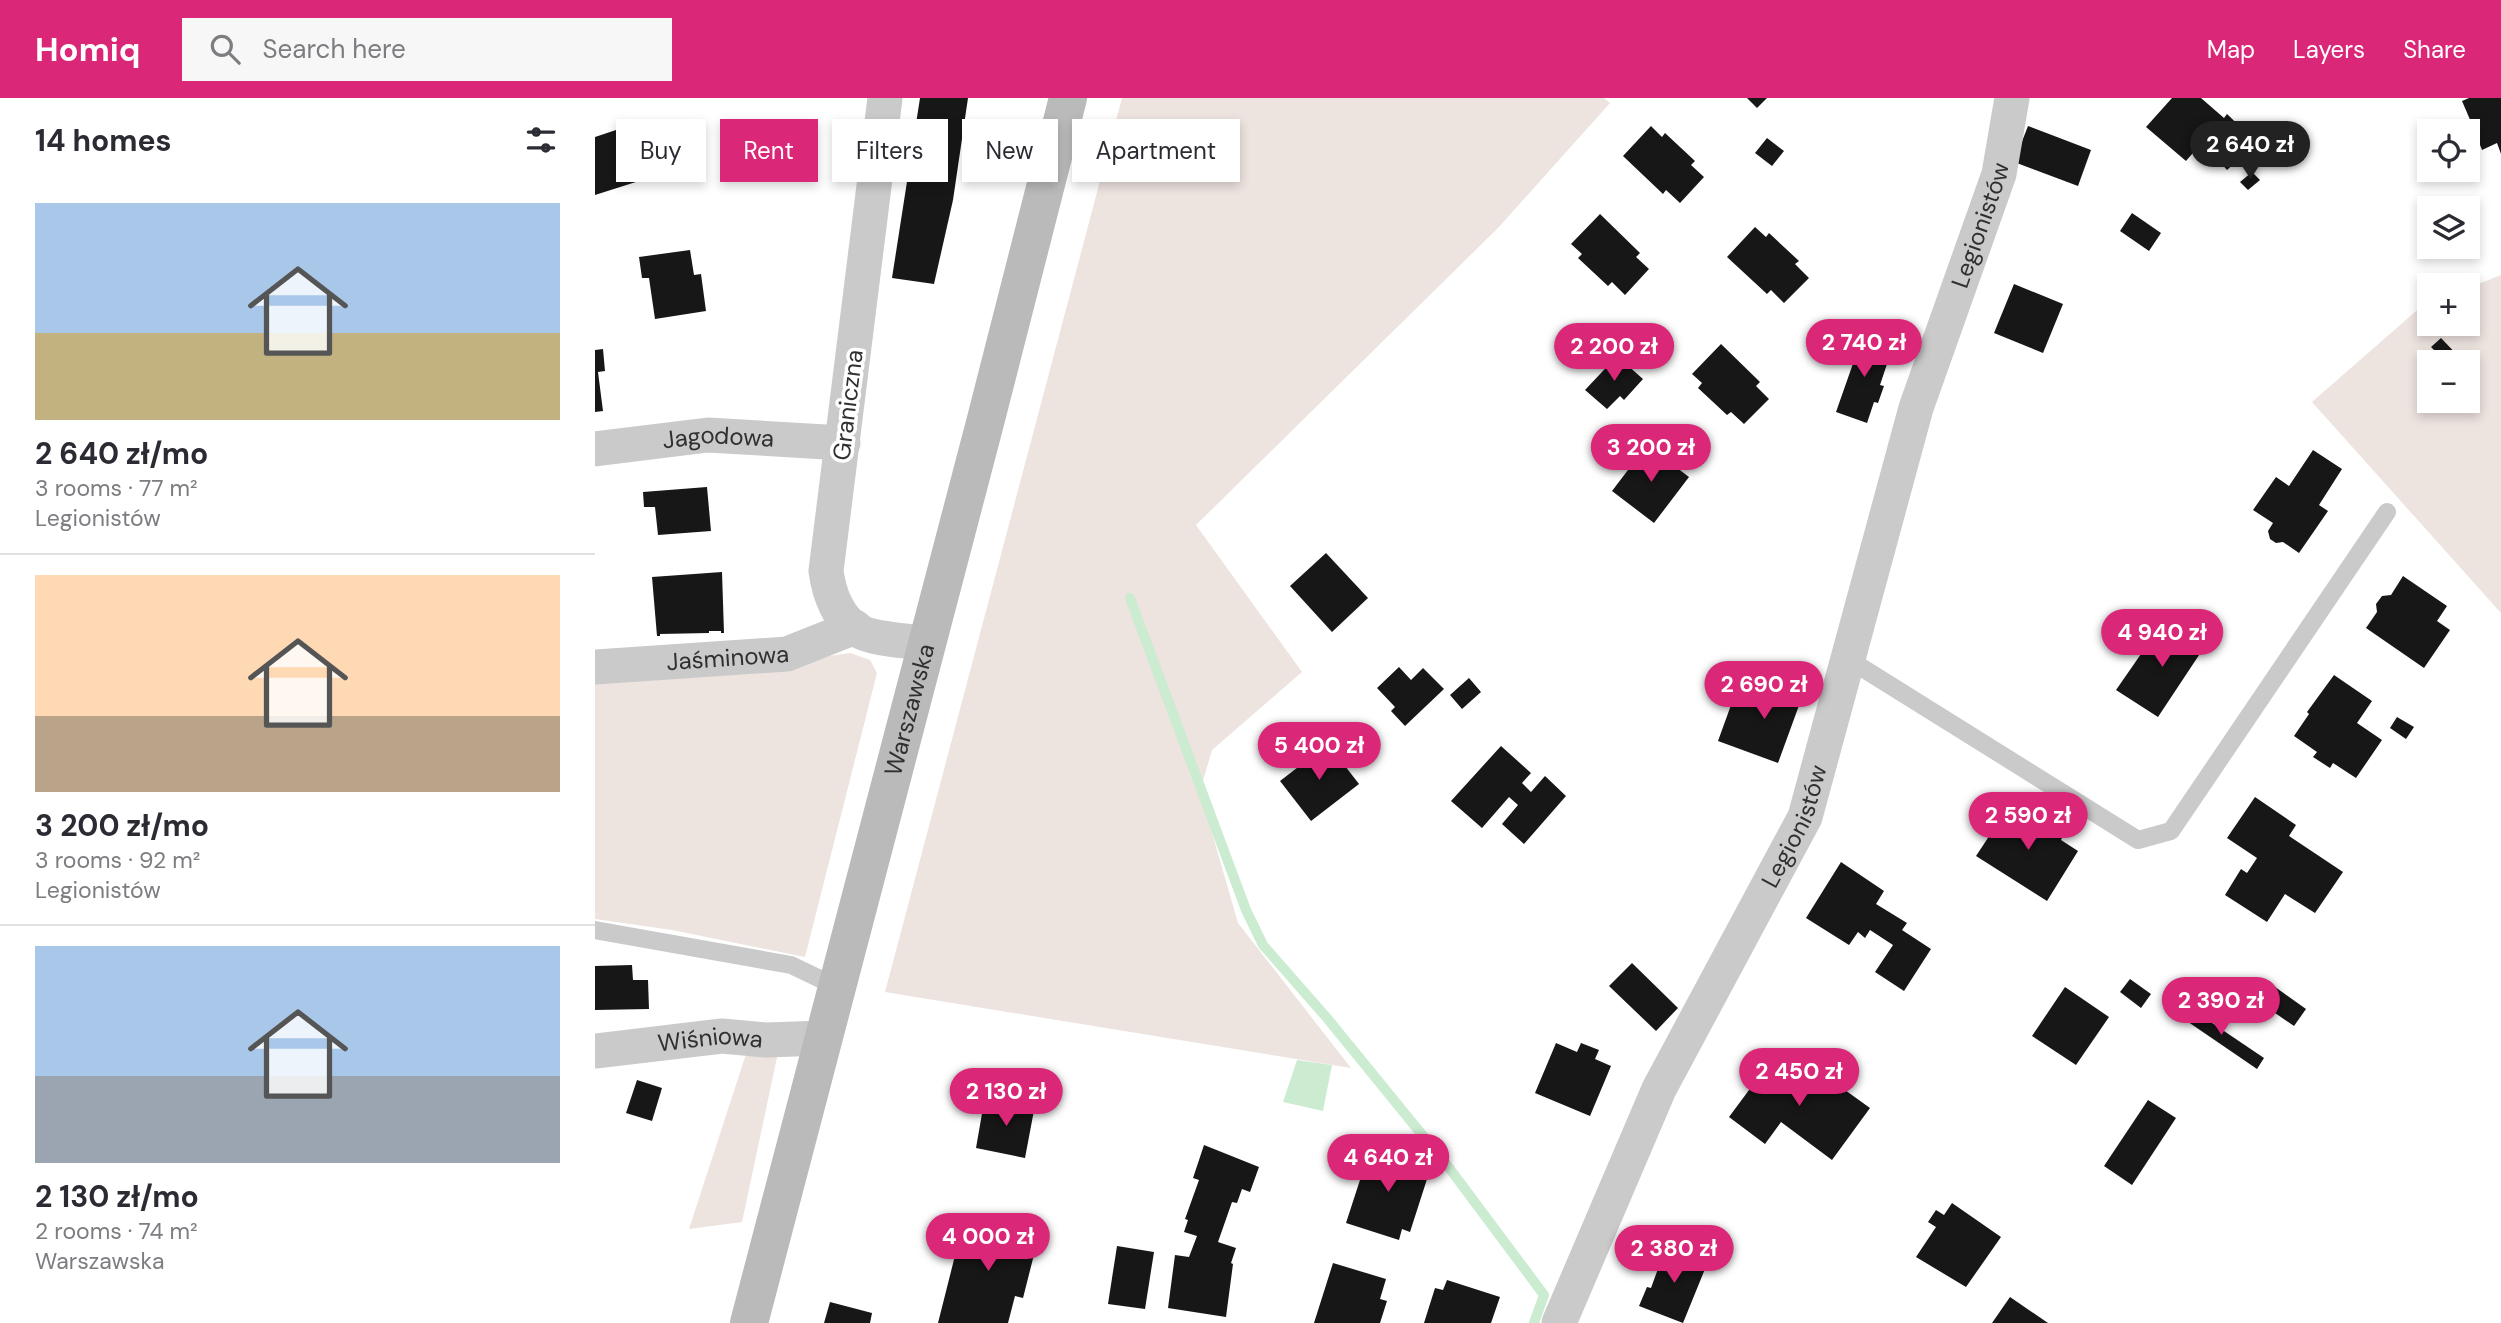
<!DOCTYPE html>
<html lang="en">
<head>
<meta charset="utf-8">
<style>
	:root { --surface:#fff; --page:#f7f7f7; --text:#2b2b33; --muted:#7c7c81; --line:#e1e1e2; --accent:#db2777 }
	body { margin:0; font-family:"DM Sans",sans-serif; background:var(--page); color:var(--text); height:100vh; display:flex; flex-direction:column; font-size:26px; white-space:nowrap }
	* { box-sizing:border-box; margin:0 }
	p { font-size:23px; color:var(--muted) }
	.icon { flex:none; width:38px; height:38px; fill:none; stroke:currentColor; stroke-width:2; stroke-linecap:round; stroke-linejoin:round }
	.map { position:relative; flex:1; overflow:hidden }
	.details { display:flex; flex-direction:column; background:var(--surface); width:595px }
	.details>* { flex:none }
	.guide { position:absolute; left:21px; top:21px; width:665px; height:63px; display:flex; gap:14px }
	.buttons { position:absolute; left:1822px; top:21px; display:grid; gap:14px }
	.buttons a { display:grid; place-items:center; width:63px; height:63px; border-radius:0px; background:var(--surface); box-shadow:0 4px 10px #0003; font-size:35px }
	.price { position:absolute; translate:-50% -60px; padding:0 16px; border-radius:24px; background:var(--accent); color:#fff; font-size:23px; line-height:46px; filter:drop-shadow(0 2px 4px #0008) }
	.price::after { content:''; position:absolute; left:50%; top:42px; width:21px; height:16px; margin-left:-10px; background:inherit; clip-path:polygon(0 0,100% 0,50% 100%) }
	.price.selected { background:#222; color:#fff }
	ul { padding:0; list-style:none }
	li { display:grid; align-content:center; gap:14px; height:371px; padding:0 35px }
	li+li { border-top:2px solid var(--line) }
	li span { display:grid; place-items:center; height:217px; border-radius:0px; color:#555 }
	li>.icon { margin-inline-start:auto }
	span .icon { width:126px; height:126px; fill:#fffc; stroke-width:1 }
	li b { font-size:30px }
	h2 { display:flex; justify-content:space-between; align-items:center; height:84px; padding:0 35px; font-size:30px }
	.chip { padding:0 24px; border-radius:0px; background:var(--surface); box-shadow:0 4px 10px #0003; font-size:24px; line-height:63px }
	.chip.selected { background:var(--accent); color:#fff }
	header { display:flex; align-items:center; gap:42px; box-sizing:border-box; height:98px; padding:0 35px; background:var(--accent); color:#fff }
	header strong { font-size:33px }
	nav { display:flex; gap:38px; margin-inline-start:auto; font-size:24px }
	.search { width:490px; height:63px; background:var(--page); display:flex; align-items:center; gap:18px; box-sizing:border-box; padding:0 24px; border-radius:0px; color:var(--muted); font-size:26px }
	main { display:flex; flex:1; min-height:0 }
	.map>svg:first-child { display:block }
	.green { fill:#ede3df; fill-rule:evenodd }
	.water { fill:#ccecd2 }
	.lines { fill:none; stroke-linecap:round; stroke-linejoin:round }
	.stream { stroke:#ccecd2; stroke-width:10 }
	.building { fill:#171717 }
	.lane { stroke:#cacaca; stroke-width:18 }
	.street { stroke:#cacaca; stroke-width:35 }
	.secondary { stroke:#bababa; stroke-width:38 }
	.labels { text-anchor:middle; stroke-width:7; stroke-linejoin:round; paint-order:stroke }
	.street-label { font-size:24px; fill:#303030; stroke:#fff }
</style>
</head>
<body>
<header>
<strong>Homiq</strong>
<div class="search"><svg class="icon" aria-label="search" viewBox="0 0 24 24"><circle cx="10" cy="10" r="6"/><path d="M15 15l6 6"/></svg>Search here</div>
<nav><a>Map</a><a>Layers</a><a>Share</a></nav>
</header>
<main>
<section class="details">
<h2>14 homes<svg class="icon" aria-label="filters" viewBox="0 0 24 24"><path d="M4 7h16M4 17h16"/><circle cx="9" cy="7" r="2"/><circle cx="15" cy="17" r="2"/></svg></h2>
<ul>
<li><span style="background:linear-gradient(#a9c7e8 60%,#c2b280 0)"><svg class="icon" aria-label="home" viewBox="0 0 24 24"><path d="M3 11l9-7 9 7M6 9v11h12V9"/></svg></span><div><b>2 640 zł/mo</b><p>3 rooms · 77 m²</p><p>Legionistów</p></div></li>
<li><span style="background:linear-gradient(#ffd9b3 65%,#b9a48a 0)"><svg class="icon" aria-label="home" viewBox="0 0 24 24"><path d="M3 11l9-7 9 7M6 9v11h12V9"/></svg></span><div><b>3 200 zł/mo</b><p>3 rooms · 92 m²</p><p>Legionistów</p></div></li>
<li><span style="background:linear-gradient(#a9c7e8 60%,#9aa5b1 0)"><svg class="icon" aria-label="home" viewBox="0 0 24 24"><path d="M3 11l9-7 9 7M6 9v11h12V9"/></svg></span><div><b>2 130 zł/mo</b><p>2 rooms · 74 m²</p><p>Warszawska</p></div></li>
</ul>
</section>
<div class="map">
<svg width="1906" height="1225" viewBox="0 0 1906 1225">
	<rect width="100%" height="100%" fill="#fff"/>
	<g class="green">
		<polygon points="527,0 1009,0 1015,5 903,130 601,427 707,574 617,652 605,693 643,825 756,970 290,894"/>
		<path d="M 1906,177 L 1906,515 L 1717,304 L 1828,207 L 1834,205 L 1834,226 L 1872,226 L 1873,190 ZM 1834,264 L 1872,264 L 1872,303 L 1834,303 Z"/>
		<polygon points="255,555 275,562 282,575 210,859 77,832 0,821 0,579 192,564"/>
		<polygon points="153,950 184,950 147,1124 94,1131"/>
	</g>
	<polygon class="water" points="702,962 737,967 728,1013 688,1004"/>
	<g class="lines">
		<polyline class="stream" points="535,500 651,812 668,847 732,920 855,1071 949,1197 939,1225"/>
	</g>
	<g class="building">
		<polygon points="325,0 373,0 358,102 339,186 297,180"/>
		<polygon points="1152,0 1172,0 1162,10"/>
		<polygon points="1577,0 1606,0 1629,20 1632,16 1661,44 1632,72 1619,57 1621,53 1609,42 1591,63 1551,29"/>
		<polygon points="1874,0 1906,0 1906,56 1902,45 1887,52 1885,47 1875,43 1872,32 1876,24 1867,3"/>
		<polygon points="1056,28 1067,39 1070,35 1100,63 1096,67 1109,79 1085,105 1071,92 1068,96 1028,58"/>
		<polygon points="1433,28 1496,52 1483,88 1419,64"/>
		<polygon points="27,30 44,83 0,97 0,39"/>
		<polygon points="1172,40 1189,53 1177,68 1160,55"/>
		<polygon points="1657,74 1665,82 1653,92 1645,84"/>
		<polygon points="1537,115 1566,135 1554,153 1525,133"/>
		<polygon points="1005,116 1045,155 1041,159 1054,171 1030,197 1017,184 1013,188 983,160 987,156 976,146"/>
		<polygon points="1160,129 1171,139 1174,135 1204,163 1200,166 1214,180 1189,205 1176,192 1172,196 1132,159"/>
		<polygon points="95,152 99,177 106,176 111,213 60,221 54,180 47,180 44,159"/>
		<polygon points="1419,186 1468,206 1448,255 1399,235"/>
		<polygon points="1265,237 1295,247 1289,265 1292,266 1285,287 1289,288 1283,305 1279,304 1272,325 1241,314 1261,257 1257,256"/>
		<polygon points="1846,240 1867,262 1864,264 1851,264 1836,249"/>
		<polygon points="1126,246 1165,284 1161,288 1174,301 1149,326 1136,314 1132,317 1103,290 1107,285 1097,276"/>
		<polygon points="8,251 10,273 3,274 8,313 0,314 0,252"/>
		<polygon points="1022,258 1048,281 1029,302 1025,298 1012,311 990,292"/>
		<polygon points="1052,347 1094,379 1059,425 1017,393"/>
		<polygon points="1718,352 1747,371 1724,407 1733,413 1704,455 1688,444 1681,445 1675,441 1673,433 1678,425 1658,412 1681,379 1694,388"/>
		<polygon points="112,389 116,433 63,437 60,409 49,409 48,394"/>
		<polygon points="731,455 773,500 737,534 695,488"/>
		<polygon points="127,474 129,535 126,535 126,533 114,533 114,535 65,536 65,538 62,538 57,479"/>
		<polygon points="1808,478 1852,508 1842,523 1855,532 1829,570 1771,530 1782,514 1781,506 1787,498 1796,497"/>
		<polygon points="1578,523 1612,545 1563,619 1521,592 1555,543 1562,547"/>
		<polygon points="804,569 816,582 828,570 849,591 810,628 796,613 800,609 782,590"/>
		<polygon points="1739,577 1777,603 1762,625 1787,642 1761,680 1738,665 1735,670 1718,659 1722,654 1699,638 1714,616 1712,614"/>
		<polygon points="874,580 886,594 867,611 855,597"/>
		<polygon points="1184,581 1217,592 1212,605 1206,602 1183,665 1123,643 1140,596 1174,608"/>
		<polygon points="1802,619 1819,629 1811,641 1795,630"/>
		<polygon points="733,646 764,686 716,723 685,683"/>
		<polygon points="906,648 936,675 927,685 936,694 950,678 971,698 929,746 907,726 923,707 914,699 887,730 856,703"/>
		<polygon points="1660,699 1701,727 1694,738 1748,774 1720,815 1690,796 1672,824 1630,797 1646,771 1652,775 1662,760 1632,740"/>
		<polygon points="1414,708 1431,719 1434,714 1451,724 1452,722 1453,726 1469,736 1466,742 1483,753 1452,803 1381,758"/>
		<polygon points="1246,764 1289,793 1281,806 1312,825 1307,832 1336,851 1309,893 1280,874 1298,847 1275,832 1270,840 1263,834 1254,847 1211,820"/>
		<polygon points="1037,865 1083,910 1061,933 1014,888"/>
		<polygon points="37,867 38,882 53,882 54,911 0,912 0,868"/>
		<polygon points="1535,881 1556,896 1546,910 1525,894"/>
		<polygon points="1676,886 1711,911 1699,928 1664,904"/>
		<polygon points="1470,889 1514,919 1481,967 1437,938"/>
		<polygon points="1589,906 1669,960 1662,971 1583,917"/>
		<polygon points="961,945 982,954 986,945 1004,952 1000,961 1016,968 995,1018 940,995"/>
		<polygon points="1183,953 1237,994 1243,987 1275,1010 1237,1062 1186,1024 1170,1046 1134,1019"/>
		<polygon points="42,982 67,990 57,1023 31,1015"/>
		<polygon points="410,1002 440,1007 430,1060 381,1050 389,1004 409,1008"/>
		<polygon points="1553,1002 1581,1020 1537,1087 1509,1068"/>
		<polygon points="609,1047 664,1069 655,1094 647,1091 642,1105 637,1104 623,1144 641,1150 636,1165 638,1166 631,1219 573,1210 580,1157 594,1159 602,1138 589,1134 593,1122 590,1121 604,1082 598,1080"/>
		<polygon points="776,1048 828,1066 825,1076 833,1078 815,1134 807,1131 804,1142 751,1125"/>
		<polygon points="1357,1105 1406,1139 1371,1189 1321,1159 1341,1129 1333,1124 1341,1112 1349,1117"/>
		<polygon points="370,1118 444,1137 428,1200 420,1198 413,1225 343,1225"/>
		<polygon points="522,1148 559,1154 550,1211 513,1206"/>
		<polygon points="1068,1148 1112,1166 1088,1225 1044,1208 1052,1189 1056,1190 1064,1168 1060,1167"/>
		<polygon points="738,1165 791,1181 785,1201 792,1203 785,1225 719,1225"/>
		<polygon points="852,1182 905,1199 896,1225 829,1225 840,1190 848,1192"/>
		<polygon points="1415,1199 1453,1225 1397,1225"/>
		<polygon points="235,1204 277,1215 275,1225 229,1225"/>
	</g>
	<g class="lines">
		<g class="lane">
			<polyline points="1253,561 1543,742 1576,733 1792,414"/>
			<polyline points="0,832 196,867 242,889"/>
		</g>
		<g class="street">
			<path d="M 290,0 L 231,473 C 234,495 243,523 266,534 C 278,541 317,543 332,546"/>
			<path id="s1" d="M 0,351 L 113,337 L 248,345"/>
			<path id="s2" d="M 0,569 L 192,556 L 260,529"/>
			<path id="s3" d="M 0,953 L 127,938 L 171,942 L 229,940"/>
			<path id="s4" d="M 964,1225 L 1064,991 L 1210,719 L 1321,310 L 1404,76 L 1417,0"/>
		</g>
		<path class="secondary" id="s5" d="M 154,1225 L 391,321 L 473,0"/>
	</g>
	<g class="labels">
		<g class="street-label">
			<text dy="8" stroke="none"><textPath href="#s4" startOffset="1181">Legionistów</textPath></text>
			<text transform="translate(253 307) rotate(-83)" y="8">Graniczna</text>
			<text dy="8" stroke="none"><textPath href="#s1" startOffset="124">Jagodowa</textPath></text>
			<text dy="8" stroke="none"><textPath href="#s2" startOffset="133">Jaśminowa</textPath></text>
			<text dy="8" stroke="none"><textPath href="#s5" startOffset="634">Warszawska</textPath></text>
			<text dy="8" stroke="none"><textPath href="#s4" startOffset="551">Legionistów</textPath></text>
			<text dy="8" stroke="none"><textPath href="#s3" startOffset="116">Wiśniowa</textPath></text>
		</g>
	</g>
</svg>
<div class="buttons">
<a><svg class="icon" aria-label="locate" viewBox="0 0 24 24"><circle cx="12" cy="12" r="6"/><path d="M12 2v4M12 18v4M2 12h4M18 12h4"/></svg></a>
<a><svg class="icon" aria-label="layers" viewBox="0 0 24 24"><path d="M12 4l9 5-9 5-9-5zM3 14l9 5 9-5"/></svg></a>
<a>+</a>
<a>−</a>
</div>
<b class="price selected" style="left:1655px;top:83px">2 640 zł</b>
<b class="price" style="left:1269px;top:281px">2 740 zł</b>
<b class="price" style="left:1019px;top:285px">2 200 zł</b>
<b class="price" style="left:1056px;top:386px">3 200 zł</b>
<b class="price" style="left:1567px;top:571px">4 940 zł</b>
<b class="price" style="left:1169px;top:623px">2 690 zł</b>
<b class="price" style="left:724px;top:684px">5 400 zł</b>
<b class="price" style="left:1433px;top:754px">2 590 zł</b>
<b class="price" style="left:1626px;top:939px">2 390 zł</b>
<b class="price" style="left:1204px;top:1010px">2 450 zł</b>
<b class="price" style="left:411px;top:1030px">2 130 zł</b>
<b class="price" style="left:793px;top:1096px">4 640 zł</b>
<b class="price" style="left:393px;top:1175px">4 000 zł</b>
<b class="price" style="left:1079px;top:1187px">2 380 zł</b>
<div class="guide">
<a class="chip">Buy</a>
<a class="chip selected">Rent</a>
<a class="chip">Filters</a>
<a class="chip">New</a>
<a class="chip">Apartment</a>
</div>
</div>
</main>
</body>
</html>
